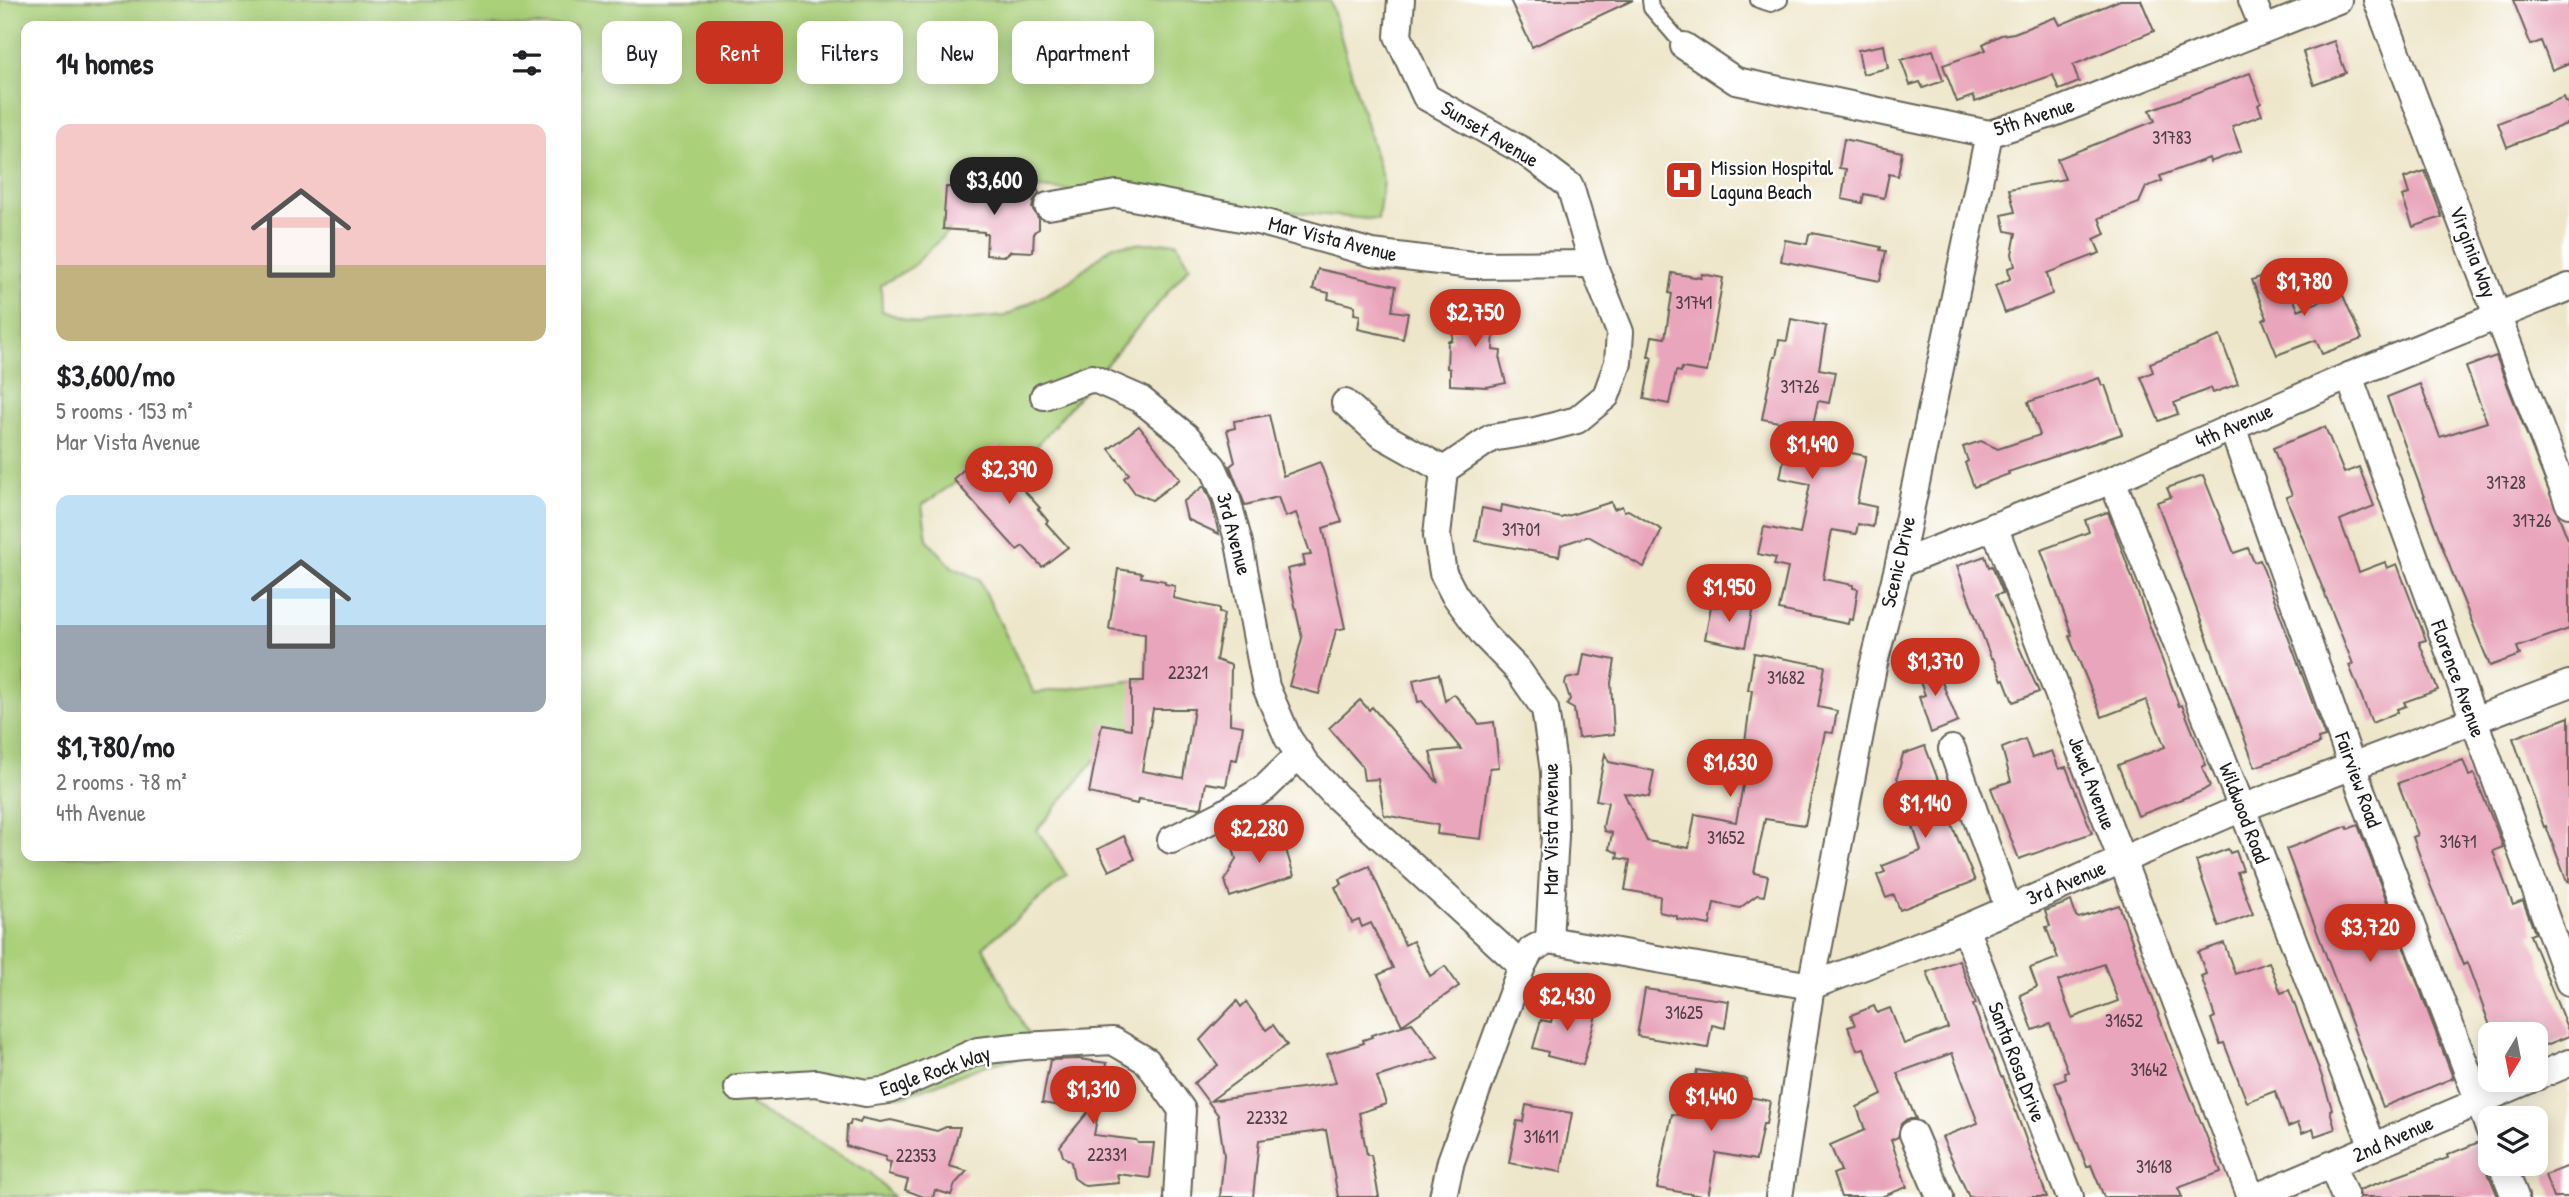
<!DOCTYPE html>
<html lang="en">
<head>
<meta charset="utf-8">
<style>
	:root { --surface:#fff; --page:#f2f2f2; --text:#202124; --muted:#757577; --accent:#c8321e }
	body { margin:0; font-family:"Patrick Hand",sans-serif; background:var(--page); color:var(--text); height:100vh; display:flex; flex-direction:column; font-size:26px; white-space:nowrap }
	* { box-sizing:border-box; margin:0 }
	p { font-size:23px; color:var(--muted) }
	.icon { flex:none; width:38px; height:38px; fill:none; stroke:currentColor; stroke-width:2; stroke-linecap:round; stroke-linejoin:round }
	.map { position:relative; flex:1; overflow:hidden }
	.panel { position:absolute; left:21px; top:21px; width:560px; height:840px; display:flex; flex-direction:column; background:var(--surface); border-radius:14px; box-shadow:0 4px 18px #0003 }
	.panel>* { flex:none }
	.hud { position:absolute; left:602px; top:21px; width:665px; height:63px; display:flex; gap:14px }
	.needle { width:46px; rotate:190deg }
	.buttons { position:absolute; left:2478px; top:1022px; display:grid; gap:14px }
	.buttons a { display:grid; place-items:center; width:70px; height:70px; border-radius:14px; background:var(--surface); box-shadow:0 4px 18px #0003; font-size:35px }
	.price { position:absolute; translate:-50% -60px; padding:0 16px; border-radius:24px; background:var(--accent); color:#fff; font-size:23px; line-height:46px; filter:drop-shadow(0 2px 4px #0008) }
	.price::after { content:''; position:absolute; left:50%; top:42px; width:21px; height:16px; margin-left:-10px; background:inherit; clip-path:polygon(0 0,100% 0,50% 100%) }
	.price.selected { background:#222; color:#fff }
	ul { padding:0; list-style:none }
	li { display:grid; align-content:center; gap:14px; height:371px; padding:0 35px }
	li span { display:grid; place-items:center; height:217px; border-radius:14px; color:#555 }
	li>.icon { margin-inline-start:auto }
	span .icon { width:126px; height:126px; fill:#fffc; stroke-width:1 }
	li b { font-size:30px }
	h2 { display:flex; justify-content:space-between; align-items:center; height:84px; padding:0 35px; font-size:30px }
	.chip { padding:0 24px; border-radius:14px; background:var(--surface); box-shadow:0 4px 18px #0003; font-size:24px; line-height:63px }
	.chip.selected { background:var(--accent); color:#fff }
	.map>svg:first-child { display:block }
	.green { fill:#aad07a; stroke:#63764b; stroke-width:2; fill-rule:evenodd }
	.building { fill:#e9a5bb; fill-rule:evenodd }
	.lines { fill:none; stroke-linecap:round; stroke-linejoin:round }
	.service-casing { stroke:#666359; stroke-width:18 }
	.minor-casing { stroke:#666359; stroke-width:30 }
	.service { stroke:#fff; stroke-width:14 }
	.minor { stroke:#fff; stroke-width:26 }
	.labels { text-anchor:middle; stroke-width:5; stroke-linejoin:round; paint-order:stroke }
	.number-label { font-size:18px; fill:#4f3e44 }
	.street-label { font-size:21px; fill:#1c1c1c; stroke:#fff }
	.poi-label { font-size:21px; fill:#1c1c1c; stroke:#fff; text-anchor:start }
</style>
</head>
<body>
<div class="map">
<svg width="2569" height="1197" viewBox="0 0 2569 1197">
	<rect width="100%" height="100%" fill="#fff"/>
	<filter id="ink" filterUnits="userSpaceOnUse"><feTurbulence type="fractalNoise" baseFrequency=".0143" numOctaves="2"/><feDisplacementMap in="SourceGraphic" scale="14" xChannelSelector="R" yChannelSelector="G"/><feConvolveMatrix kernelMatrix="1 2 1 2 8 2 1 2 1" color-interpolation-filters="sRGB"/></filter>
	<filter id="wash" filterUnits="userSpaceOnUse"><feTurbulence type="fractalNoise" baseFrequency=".00686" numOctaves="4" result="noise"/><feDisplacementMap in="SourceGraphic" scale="28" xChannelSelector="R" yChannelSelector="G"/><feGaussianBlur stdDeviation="1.57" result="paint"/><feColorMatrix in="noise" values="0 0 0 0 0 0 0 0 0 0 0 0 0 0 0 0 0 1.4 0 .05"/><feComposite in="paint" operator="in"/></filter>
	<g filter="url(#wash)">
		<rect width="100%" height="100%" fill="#eee6ca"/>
		<path class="green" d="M 0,0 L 1330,0 L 1383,181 L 1378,220 L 996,184 L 912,267 L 881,285 L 882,311 L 918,324 L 1005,316 L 1067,283 L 1114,245 L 1176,242 L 1190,266 L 1034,449 L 991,459 L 922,505 L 927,539 L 952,567 L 979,579 L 1034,693 L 1154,678 L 1148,730 L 1098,756 L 1037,830 L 1067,876 L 983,947 L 1039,1054 L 986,1065 L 905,1096 L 769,1083 L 750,1105 L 870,1172 L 893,1197 L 0,1197 ZM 26,26 L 576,26 L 576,856 L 26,856 Z"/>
		<g id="blocks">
			<g class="building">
				<polygon points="1510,0 1633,0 1532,47"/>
				<polygon points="2120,0 2141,0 2154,31 2073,65 2079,82 2059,90 2053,75 1975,102 1973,96 1957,102 1943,65 1986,50 1983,44 2001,35 2014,33 2056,17 2060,25"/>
				<polygon points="2513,0 2569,0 2569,63 2552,70 2541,41 2531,45"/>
				<polygon points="2334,41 2346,73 2314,85 2303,52"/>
				<polygon points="1884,45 1888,68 1863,74 1858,50"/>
				<polygon points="1933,50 1943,81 1923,88 1920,82 1910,85 1901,60"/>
				<polygon points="2250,73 2261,103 2258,105 2262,115 2232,126 2241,151 2210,162 2209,158 2160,176 2162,181 2146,187 2139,203 2099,218 2105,234 2094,239 2100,253 2047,273 2052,294 2005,313 1995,286 2010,279 2008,268 2015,266 2012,254 2016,233 2006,231 2002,215 2015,212 2009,189 2065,179 2057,159 2155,121 2150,110"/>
				<polygon points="2564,97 2566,102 2569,103 2569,123 2507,147 2498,123"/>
				<polygon points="1844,139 1902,152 1898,176 1889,174 1884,198 1864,194 1862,203 1842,199 1846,169 1839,168"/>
				<polygon points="2425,171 2442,217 2413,227 2402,196 2409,194 2404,178"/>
				<polygon points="946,187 1037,189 1039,193 1034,200 1032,208 1039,219 1039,229 1034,232 1033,252 1011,251 1005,256 986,255 987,234 984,234 984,232 943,229"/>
				<polygon points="1812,233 1881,247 1880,250 1886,251 1880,281 1781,261 1785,240 1807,244 1809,234"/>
				<polygon points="1318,269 1396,286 1392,311 1408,313 1403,339 1358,329 1360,315 1354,314 1355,306 1328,299 1329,293 1313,289"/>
				<polygon points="2282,269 2298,310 2342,293 2362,339 2322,354 2316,340 2277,355 2263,320 2267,318 2252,280"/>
				<polygon points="1672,273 1701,278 1702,274 1723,278 1707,372 1682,368 1681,372 1676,371 1669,404 1644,399 1652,357 1648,357 1652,336 1665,338 1672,294 1669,293"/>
				<polygon points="1460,303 1487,305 1487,308 1495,308 1493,350 1501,351 1500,360 1506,383 1487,387 1450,385 1450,369 1447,368 1448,341 1452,341 1453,331 1458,331"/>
				<polygon points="1791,319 1826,326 1819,369 1835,372 1829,403 1818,401 1809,444 1866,456 1857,503 1876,507 1873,527 1858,524 1856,534 1832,530 1823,579 1853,585 1853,588 1858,589 1853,620 1849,619 1848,624 1779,610 1788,568 1774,565 1776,558 1758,554 1764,527 1800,534 1810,484 1780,478 1791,424 1762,419 1774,357 1776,357 1779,340 1787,341"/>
				<polygon points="2220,336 2238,384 2213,393 2211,388 2174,403 2178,414 2159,421 2141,377 2153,372 2150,363"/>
				<polygon points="2496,356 2569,542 2569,629 2517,647 2520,655 2490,666 2454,578 2387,397 2420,384 2440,437 2487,422 2466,367"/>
				<polygon points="2099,378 2102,385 2105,385 2122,434 2008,472 2009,474 1974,487 1965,463 1968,461 1963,447 1981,441 1998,449 2040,435 2028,402"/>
				<polygon points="1269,415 1283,476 1320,462 1342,522 1323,528 1345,628 1336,630 1319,694 1289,686 1302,638 1287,569 1305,565 1303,556 1311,555 1296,513 1285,517 1278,497 1245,505 1230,466 1235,462 1227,430 1235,428 1234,421"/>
				<polygon points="1139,426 1180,479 1152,500 1135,493 1124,478 1129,474 1109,449"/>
				<polygon points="2325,427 2344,473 2359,467 2374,506 2340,520 2359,572 2385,562 2387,568 2397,564 2426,640 2419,642 2438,690 2404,702 2406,706 2397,709 2398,712 2372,723 2349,665 2353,664 2286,497 2292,495 2273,448"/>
				<polygon points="997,445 1011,461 1003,467 1040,508 1038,509 1048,521 1046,523 1068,547 1042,567 1023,546 1017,550 953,479 987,449 989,452"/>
				<polygon points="2203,475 2234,553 2248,548 2254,562 2260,560 2325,737 2318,739 2319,744 2255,767 2157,502 2171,497 2167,488"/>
				<polygon points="1204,486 1211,501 1219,534 1187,519 1183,502"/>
				<polygon points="1611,502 1614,509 1622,506 1624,511 1628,510 1662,530 1644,567 1588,536 1561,545 1559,556 1476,541 1482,508 1501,512 1502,505 1561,518"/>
				<polygon points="2108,512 2179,706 2182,705 2206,765 2202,767 2210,786 2202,791 2138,816 2118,765 2165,747 2146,700 2102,717 2069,636 2072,635 2041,550 2089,532 2085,520"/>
				<polygon points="1985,556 1989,567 1992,566 2003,593 1996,595 2039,692 2013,702 2004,679 2002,680 1993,658 1991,658 1957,566"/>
				<path d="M 1118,569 L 1142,573 L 1141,577 L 1165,581 L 1165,584 L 1175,586 L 1173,598 L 1219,608 L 1219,613 L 1224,614 L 1216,660 L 1231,665 L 1230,724 L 1243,726 L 1237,760 L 1231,759 L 1226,786 L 1206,783 L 1202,807 L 1199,808 L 1138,799 L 1137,804 L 1089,793 L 1102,724 L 1131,729 L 1131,681 L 1144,681 L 1145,634 L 1109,629 ZM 1153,709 L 1194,709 L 1183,778 L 1142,771 Z"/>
				<polygon points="1725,601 1753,607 1745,647 1705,639 1711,606 1717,607 1720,602"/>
				<polygon points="1754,653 1825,666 1818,707 1837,711 1833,733 1825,732 1805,825 1765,819 1754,873 1768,876 1764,896 1757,895 1740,908 1714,903 1710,925 1677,919 1677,916 1659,912 1660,896 1625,890 1630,860 1617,858 1618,853 1609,849 1612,833 1604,831 1603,827 1608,802 1596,800 1605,754 1609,762 1654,771 1649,797 1624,793 1647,841 1689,848 1695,814 1736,822 1746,770 1744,769 1746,758 1743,757 1752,690 1748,690"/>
				<polygon points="1584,654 1615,660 1611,683 1614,734 1578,738 1574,709 1567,705 1570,699 1565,684 1566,679 1580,676"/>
				<polygon points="1933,660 1958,722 1931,733 1919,697 1925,695 1914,667"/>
				<polygon points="1439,674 1445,701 1454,694 1479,724 1494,722 1499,767 1490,768 1481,839 1437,834 1438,825 1384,815 1378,779 1364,780 1362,766 1329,728 1360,700 1369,710 1372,707 1438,783 1430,752 1461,749 1422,701 1418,702 1413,680"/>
				<polygon points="2569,717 2569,882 2567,882 2546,826 2544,827 2513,738"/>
				<polygon points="2025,739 2032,758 2052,751 2059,769 2066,767 2092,833 2019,859 1991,788 2011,781 2002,748"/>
				<polygon points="1925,746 1940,785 1936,786 1975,881 1900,910 1894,895 1886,898 1877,875 1885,872 1882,866 1921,851 1897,777 1903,754"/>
				<polygon points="2463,760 2469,776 2474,774 2496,828 2503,847 2493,851 2513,905 2523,901 2535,933 2530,935 2569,1033 2569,1036 2541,1047 2537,1034 2493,1034 2467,963 2463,965 2431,887 2413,837 2418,835 2398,783"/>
				<polygon points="2358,825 2453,1078 2383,1107 2286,849 2347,826 2348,829"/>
				<polygon points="1281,833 1294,876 1230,897 1225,880 1236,859 1233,848"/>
				<polygon points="1124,836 1135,859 1109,871 1098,849"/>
				<polygon points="2228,849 2230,853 2236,851 2243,870 2237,872 2253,914 2219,927 2196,861"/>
				<polygon points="1369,866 1405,945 1413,941 1430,976 1445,966 1459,986 1402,1025 1378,975 1393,968 1371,923 1362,927 1359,920 1352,923 1335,887 1342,884 1340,879"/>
				<path d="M 2071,901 L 2076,916 L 2079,918 L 2119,905 L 2167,1038 L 2221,1172 L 2178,1188 L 2182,1197 L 2104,1197 L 2091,1165 L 2087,1167 L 2055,1083 L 2066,1079 L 2064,1072 L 2068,1071 L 2050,1024 L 2033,1030 L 2020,995 L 2037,987 L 2030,968 L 2058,958 L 2046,927 L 2050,926 L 2045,911 ZM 2104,964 L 2118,1001 L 2072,1018 L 2058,981 Z"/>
				<polygon points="2224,943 2235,974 2269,962 2281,993 2289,990 2321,1074 2332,1109 2330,1110 2335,1129 2315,1136 2313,1129 2302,1133 2298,1123 2288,1127 2275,1091 2247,1102 2224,1043 2220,1044 2211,1019 2215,1017 2201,976 2206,974 2198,952"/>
				<polygon points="1959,960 1976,1004 1973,1005 2001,1077 2003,1077 2047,1197 1969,1197 1942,1137 1978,1123 1952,1053 1897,1073 1916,1119 1907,1119 1901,1124 1898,1137 1891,1140 1907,1187 1881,1197 1841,1197 1833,1174 1841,1171 1830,1145 1865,1130 1857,1107 1882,1095 1864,1048 1857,1050 1848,1027 1855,1025 1851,1015 1874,1006 1877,1013 1890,1008 1904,1044 1948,1028 1927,972"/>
				<polygon points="1645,989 1729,1001 1725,1028 1712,1025 1708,1048 1637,1036"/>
				<polygon points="1237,1001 1241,1007 1246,1002 1266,1030 1273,1025 1287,1045 1210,1101 1336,1083 1327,1054 1364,1043 1363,1040 1372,1037 1371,1035 1412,1023 1438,1058 1377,1077 1386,1104 1359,1113 1367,1155 1371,1155 1379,1197 1338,1197 1326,1130 1259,1140 1253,1197 1220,1197 1224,1155 1218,1115 1194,1083 1218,1065 1200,1040"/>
				<polygon points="1566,1003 1597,1011 1583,1065 1547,1056 1548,1052 1533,1048 1541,1020 1551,1022 1555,1004 1565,1006"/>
				<polygon points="1079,1059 1107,1063 1094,1135 1136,1140 1138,1143 1154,1143 1150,1178 1117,1174 1119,1183 1085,1186 1074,1178 1071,1162 1063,1156 1060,1146 1089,1111 1042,1103 1050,1060"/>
				<polygon points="1697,1070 1747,1079 1744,1096 1770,1101 1766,1124 1763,1124 1756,1160 1716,1153 1708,1197 1657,1188 1672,1114 1688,1116"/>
				<polygon points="1526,1105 1572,1113 1561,1172 1509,1163 1517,1121 1523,1122"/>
				<polygon points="862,1118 880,1122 891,1120 937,1131 946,1127 960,1127 949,1166 967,1171 955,1184 951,1195 935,1190 933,1197 924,1197 905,1190 908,1180 888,1175 891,1162 885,1161 886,1157 846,1146 847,1125 850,1125 851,1120 860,1123"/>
				<polygon points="2479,1142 2488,1158 2487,1170 2498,1197 2360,1197 2359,1190 2448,1158 2447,1155"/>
				<polygon points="2569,1166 2569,1197 2553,1197 2545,1175"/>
			</g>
		</g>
	</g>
	<g filter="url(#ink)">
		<use href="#blocks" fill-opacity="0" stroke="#666359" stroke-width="2"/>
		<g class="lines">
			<g class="service-casing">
				<g id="service">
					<polyline points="1650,0 1651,8 1684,46"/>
					<polyline points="1758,0 1771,4 1780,0"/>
				</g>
			</g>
			<g class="minor-casing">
				<g id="minor">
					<polyline points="1401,0 1398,36 1426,97 1525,152 1570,186 1593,264 1620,332 1618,363 1606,396 1577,420 1535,431 1491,438 1444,470 1437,536 1443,573 1454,594 1484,635 1518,670 1545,709 1554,771 1555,836 1549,940 1531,950 1522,966 1451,1161 1443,1197"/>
					<polyline points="2252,0 2264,29"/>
					<polyline points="2377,0 2569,504"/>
					<polyline points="1684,46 1736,81 1989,134 2051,114 2338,0"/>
					<polyline points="1048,206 1117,194 1262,222 1372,253 1472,265 1593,264"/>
					<polyline points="2349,376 2569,982"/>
					<polyline points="1044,396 1092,378 1140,399 1187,437 1213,467 1226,496 1239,543 1266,687 1288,738 1306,764 1336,796 1522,966"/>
					<polyline points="1345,403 1380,434 1444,470"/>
					<polyline points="2232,427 2352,766 2490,1131"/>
					<polyline points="2112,480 2242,808 2373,1147"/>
					<polyline points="1994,526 2251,1197"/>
					<polyline points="1899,564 2112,480 2349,376 2569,287"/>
					<polyline points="1952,749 2008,907"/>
					<polyline points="1171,840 1221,815 1265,788 1300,754"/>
					<polyline points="1965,928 2070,1197"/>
					<polyline points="1549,940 1811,986 1965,928 2242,808 2569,684"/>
					<polyline points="2536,1077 2569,1063"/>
					<polyline points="738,1088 816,1083 866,1093 889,1090 978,1051 1024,1046 1113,1041 1147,1061 1182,1110 1177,1197"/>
					<polyline points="1913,1134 1940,1197"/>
					<polyline points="2502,1164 2515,1197"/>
					<polyline points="2332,1166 2345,1197"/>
					<polyline points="1779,1197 1811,986 1873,667 1899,564 1989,134"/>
					<polyline points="2256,1197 2529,1080"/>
				</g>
			</g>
			<use href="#service" class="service"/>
			<use href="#minor" class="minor"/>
		</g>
	</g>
	<defs>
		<g id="hospital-square" transform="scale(2.0125)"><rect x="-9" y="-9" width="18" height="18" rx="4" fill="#c8321e" stroke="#fff"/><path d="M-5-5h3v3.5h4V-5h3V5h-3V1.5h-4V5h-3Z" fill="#fff"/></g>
	</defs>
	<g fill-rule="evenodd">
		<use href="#hospital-square" x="1684" y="180"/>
	</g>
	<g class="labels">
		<g class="number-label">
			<text x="2172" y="144">31783</text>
			<text x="1694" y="309">31741</text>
			<text x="1800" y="393">31726</text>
			<text x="2506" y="489">31728</text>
			<text x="2532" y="527">31726</text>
			<text x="1521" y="536">31701</text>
			<text x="1188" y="679">22321</text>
			<text x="1786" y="684">31682</text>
			<text x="1726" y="844">31652</text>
			<text x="2458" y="848">31671</text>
			<text x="1684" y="1019">31625</text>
			<text x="2124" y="1027">31652</text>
			<text x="2149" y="1076">31642</text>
			<text x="1267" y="1124">22332</text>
			<text x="1541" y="1143">31611</text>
			<text x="1107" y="1161">22331</text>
			<text x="916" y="1162">22353</text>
			<text x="2154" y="1173">31618</text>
		</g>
		<g class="street-label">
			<text transform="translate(2034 117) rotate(-18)" y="7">5th Avenue</text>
			<text transform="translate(1490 134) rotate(31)" y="7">Sunset Avenue</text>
			<text transform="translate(1333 239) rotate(14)" y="7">Mar Vista Avenue</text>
			<text transform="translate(2473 252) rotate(69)" y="7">Virginia Way</text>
			<text transform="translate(2234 426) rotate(-24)" y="7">4th Avenue</text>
			<text transform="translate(1234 534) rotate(75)" y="7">3rd Avenue</text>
			<text transform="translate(1898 562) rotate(-77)" y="7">Scenic Drive</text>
			<text transform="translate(2458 679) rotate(70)" y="7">Florence Avenue</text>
			<text transform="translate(2358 780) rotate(70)" y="7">Fairview Road</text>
			<text transform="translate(2092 783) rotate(69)" y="7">Jewel Avenue</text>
			<text transform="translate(2244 813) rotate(69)" y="7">Wildwood Road</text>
			<text transform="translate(1551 829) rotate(-90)" y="7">Mar Vista Avenue</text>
			<text transform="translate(2066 883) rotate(-23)" y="7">3rd Avenue</text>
			<text transform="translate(2017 1062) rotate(69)" y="7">Santa Rosa Drive</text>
			<text transform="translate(935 1071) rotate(-19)" y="7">Eagle Rock Way</text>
			<text transform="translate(2393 1139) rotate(-24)" y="7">2nd Avenue</text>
		</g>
		<g class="poi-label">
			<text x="1711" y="175">Mission Hospital<tspan x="1711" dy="24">Laguna Beach</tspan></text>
		</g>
	</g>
</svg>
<div class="buttons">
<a><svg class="needle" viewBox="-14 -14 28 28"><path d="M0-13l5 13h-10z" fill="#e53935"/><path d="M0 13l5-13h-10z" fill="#757577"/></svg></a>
<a><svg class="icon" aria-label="layers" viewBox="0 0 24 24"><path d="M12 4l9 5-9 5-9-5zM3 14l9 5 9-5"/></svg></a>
</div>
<b class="price selected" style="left:994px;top:217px">$3,600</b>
<b class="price" style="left:2304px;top:318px">$1,780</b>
<b class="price" style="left:1475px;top:349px">$2,750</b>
<b class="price" style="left:1812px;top:481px">$1,490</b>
<b class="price" style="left:1009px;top:506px">$2,390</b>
<b class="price" style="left:1729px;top:624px">$1,950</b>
<b class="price" style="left:1935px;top:698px">$1,370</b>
<b class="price" style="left:1730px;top:799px">$1,630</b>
<b class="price" style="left:1925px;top:840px">$1,140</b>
<b class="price" style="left:1259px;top:865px">$2,280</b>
<b class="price" style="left:2370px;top:964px">$3,720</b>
<b class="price" style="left:1567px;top:1033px">$2,430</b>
<b class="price" style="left:1093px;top:1126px">$1,310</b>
<b class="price" style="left:1711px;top:1133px">$1,440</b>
<div class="hud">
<a class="chip">Buy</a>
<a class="chip selected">Rent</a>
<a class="chip">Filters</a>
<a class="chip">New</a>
<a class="chip">Apartment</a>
</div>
<section class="panel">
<h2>14 homes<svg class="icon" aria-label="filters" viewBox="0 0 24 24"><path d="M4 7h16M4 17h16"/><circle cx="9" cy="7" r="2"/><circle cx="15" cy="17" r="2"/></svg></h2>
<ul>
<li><span style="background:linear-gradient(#f6c9c9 65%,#c2b280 0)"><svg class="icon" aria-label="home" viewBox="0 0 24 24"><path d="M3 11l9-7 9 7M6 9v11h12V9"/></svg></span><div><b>$3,600/mo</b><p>5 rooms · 153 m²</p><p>Mar Vista Avenue</p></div></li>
<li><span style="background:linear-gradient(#bfe0f5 60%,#9aa5b1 0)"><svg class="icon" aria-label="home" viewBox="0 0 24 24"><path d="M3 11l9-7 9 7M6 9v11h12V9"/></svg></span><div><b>$1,780/mo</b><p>2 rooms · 78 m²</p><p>4th Avenue</p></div></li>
</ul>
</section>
</div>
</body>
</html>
